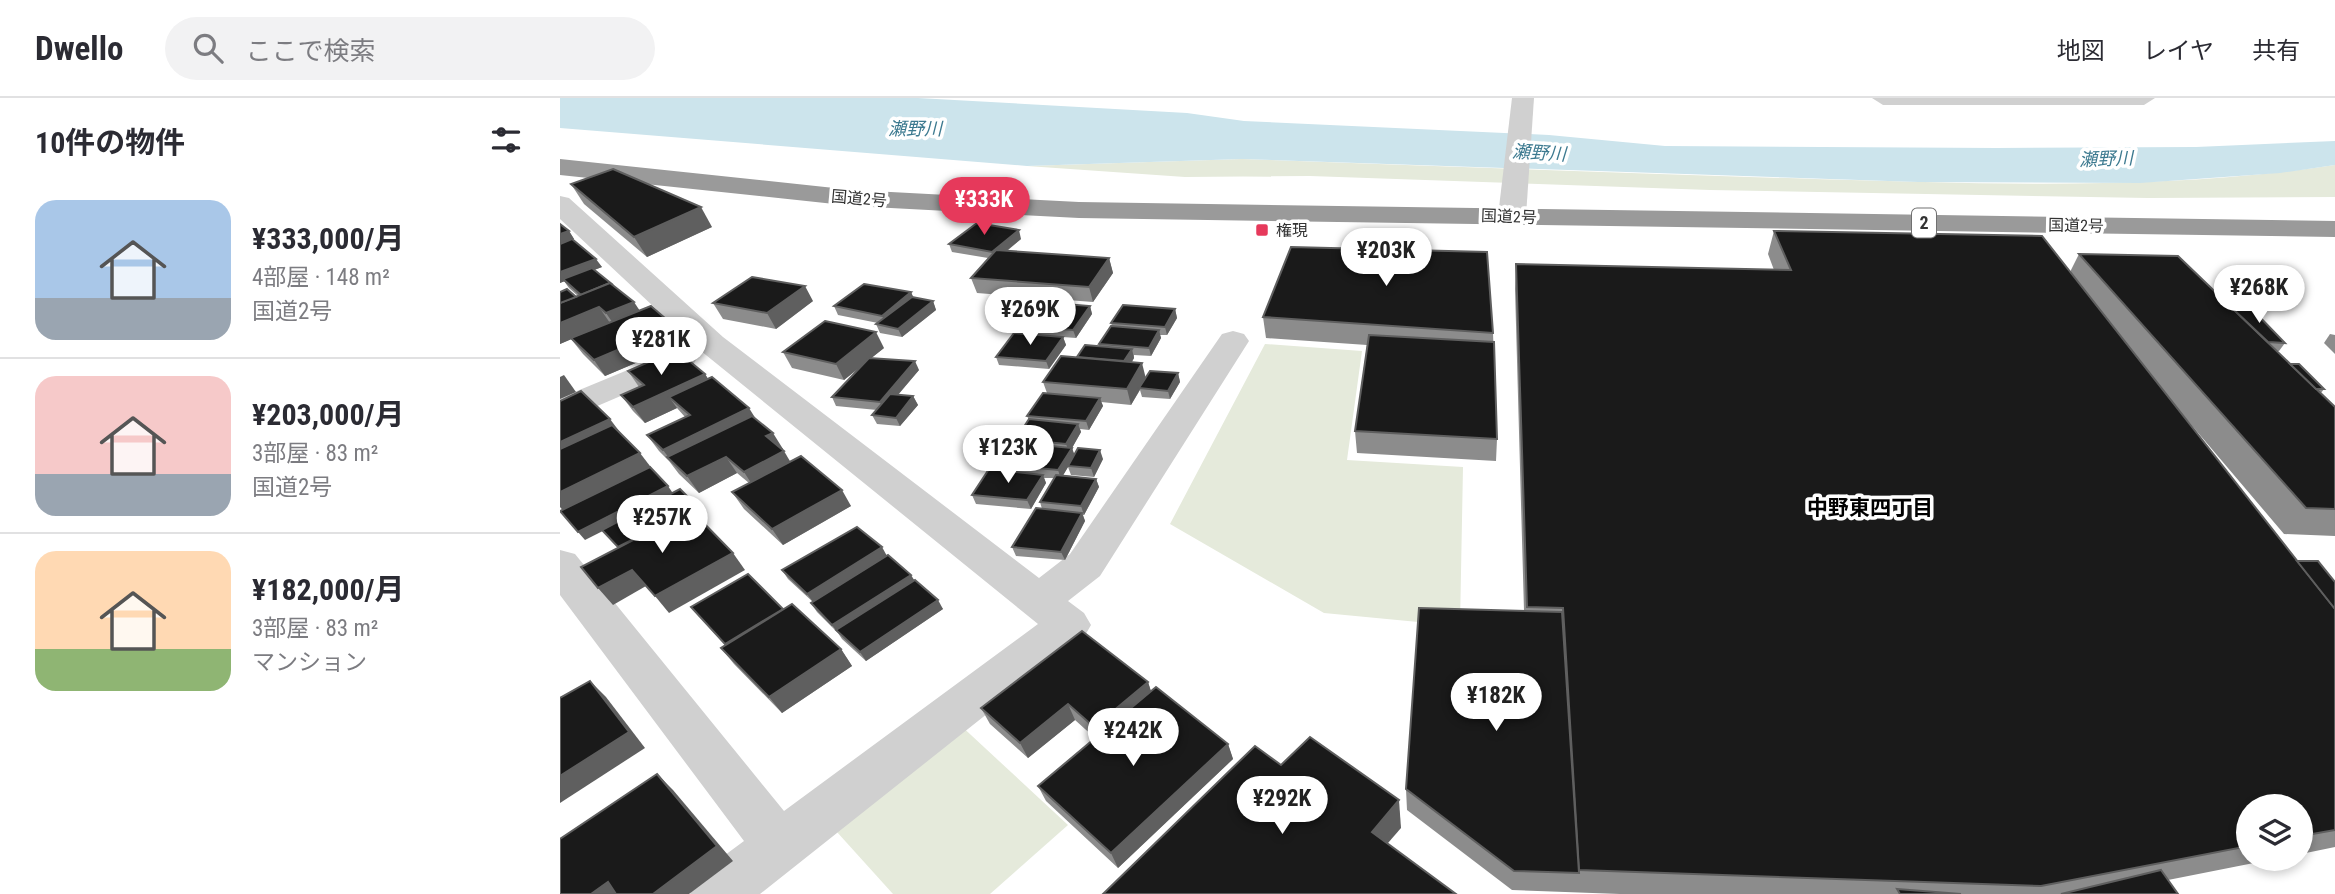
<!DOCTYPE html>
<html lang="ja">
<head>
<meta charset="utf-8">
<style>
	:root { --surface:#fff; --page:#f2f2f3; --text:#2b2b33; --muted:#7c7c81; --line:#e1e1e2; --accent:#e6395b }
	body { margin:0; font-family:"Roboto Condensed","Noto Sans JP",sans-serif; background:var(--page); color:var(--text); height:100vh; display:flex; flex-direction:column; font-size:26px; white-space:nowrap }
	* { box-sizing:border-box; margin:0 }
	p { font-size:23px; color:var(--muted) }
	.icon { flex:none; width:38px; height:38px; fill:none; stroke:currentColor; stroke-width:2; stroke-linecap:round; stroke-linejoin:round }
	.map { position:relative; flex:1; overflow:hidden }
	.details { display:flex; flex-direction:column; background:var(--surface); width:560px }
	.details>* { flex:none }
	.fabs { position:absolute; left:1676px; top:696px; display:grid; gap:14px }
	.fabs a { display:grid; place-items:center; width:77px; height:77px; border-radius:50%; background:var(--surface); box-shadow:0 4px 10px #0003; font-size:35px }
	.price { position:absolute; translate:-50% -60px; padding:0 16px; border-radius:24px; background:#fff; color:#222; font-size:23px; line-height:46px; filter:drop-shadow(0 2px 4px #0008) }
	.price::after { content:''; position:absolute; left:50%; top:42px; width:21px; height:16px; margin-left:-10px; background:inherit; clip-path:polygon(0 0,100% 0,50% 100%) }
	.price.active { background:var(--accent); color:#fff }
	ul { padding:0; list-style:none }
	li { display:flex; align-items:center; gap:21px; height:175px; padding:0 35px }
	li+li { border-top:2px solid var(--line) }
	li span { display:grid; place-items:center; flex:none; width:196px; height:140px; border-radius:21px; color:#555 }
	li>.icon { margin-inline-start:auto }
	span .icon { width:84px; height:84px; fill:#fffc; stroke-width:1 }
	li b { font-size:30px }
	h2 { display:flex; justify-content:space-between; align-items:center; height:84px; padding:0 35px; font-size:30px }
	header { display:flex; align-items:center; gap:42px; box-sizing:border-box; height:98px; padding:0 35px; background:var(--surface); border-bottom:2px solid var(--line) }
	header strong { font-size:33px }
	nav { display:flex; gap:38px; margin-inline-start:auto; font-size:24px }
	.search { width:490px; height:63px; background:var(--page); display:flex; align-items:center; gap:18px; box-sizing:border-box; padding:0 24px; border-radius:38px; color:var(--muted); font-size:26px }
	main { display:flex; flex:1; min-height:0 }
	.map>svg:first-child { display:block }
	.green { fill:#e5eadb }
	.water { fill:#cce4ec }
	.lines { fill:none; stroke-linecap:round; stroke-linejoin:round }
	.street { fill:#d0d0d0; fill-rule:evenodd }
	.highway { fill:#9a9a9a; fill-rule:evenodd }
	.wall { fill:#8c8c8c }
	.shaded-wall { fill:#5f5f5f }
	.building { fill:#1a1a1a; stroke:#5f5f5f; stroke-width:2 }
	.poi-dot { fill:#e6395b; stroke:#fff; stroke-width:2.5 }
	.labels { text-anchor:middle; stroke-width:7; stroke-linejoin:round; paint-order:stroke }
	.far-street-label { font-size:16px; fill:#333; stroke:#fff }
	.far-poi-label { font-size:16px; fill:#333; stroke:#fff; text-anchor:start }
	.far-water-label { font-size:18px; font-style:italic; fill:#3d7a90; stroke:#fff }
	.shield { fill:#fff; stroke:#707070; stroke-width:2 }
	.shield-label { font-size:18px; font-weight:bold; fill:#333 }
	.neighbourhood-label { font-size:21px; font-weight:bold; fill:#000; stroke:#fff }
</style>
</head>
<body>
<header>
<strong>Dwello</strong>
<div class="search"><svg class="icon" aria-label="search" viewBox="0 0 24 24"><circle cx="10" cy="10" r="6"/><path d="M15 15l6 6"/></svg>ここで検索</div>
<nav><a>地図</a><a>レイヤ</a><a>共有</a></nav>
</header>
<main>
<section class="details">
<h2>10件の物件<svg class="icon" aria-label="filters" viewBox="0 0 24 24"><path d="M4 7h16M4 17h16"/><circle cx="9" cy="7" r="2"/><circle cx="15" cy="17" r="2"/></svg></h2>
<ul>
<li><span style="background:linear-gradient(#a9c7e8 70%,#9aa5b1 0)"><svg class="icon" aria-label="home" viewBox="0 0 24 24"><path d="M3 11l9-7 9 7M6 9v11h12V9"/></svg></span><div><b>¥333,000/月</b><p>4部屋 · 148 m²</p><p>国道2号</p></div></li>
<li><span style="background:linear-gradient(#f6c9c9 70%,#9aa5b1 0)"><svg class="icon" aria-label="home" viewBox="0 0 24 24"><path d="M3 11l9-7 9 7M6 9v11h12V9"/></svg></span><div><b>¥203,000/月</b><p>3部屋 · 83 m²</p><p>国道2号</p></div></li>
<li><span style="background:linear-gradient(#ffd9b3 70%,#8fb573 0)"><svg class="icon" aria-label="home" viewBox="0 0 24 24"><path d="M3 11l9-7 9 7M6 9v11h12V9"/></svg></span><div><b>¥182,000/月</b><p>3部屋 · 83 m²</p><p>マンション</p></div></li>
</ul>
</section>
<div class="map">
<svg width="1775" height="796" viewBox="0 0 1775 796">
	<rect width="100%" height="100%" fill="#fff"/>
	<g class="green">
		<path d="M 682,61 C 873,68 1063,75 1254,81 C 1427,86 1603,93 1775,67 L 1775,99 L 1588,100 L 1150,92 L 750,78 L 625,79 L 467,68 Z"/>
		<polygon points="705,246 802,253 787,362 903,369 900,528 764,515 610,426"/>
		<polygon points="397,624 508,727 430,796 333,796 267,723"/>
	</g>
	<polygon class="water" points="0,0 358,0 627,15 684,23 989,37 1105,48 1436,50 1636,49 1775,43 1775,67 1720,75 1580,85 1358,84 682,61 467,68 0,30"/>
	<g class="lines">
		<g class="street">
			<polygon points="952,0 974,0 966,118 962,124 942,124 938,118"/>
			<polygon points="1312,0 1595,0 1584,7 1323,7"/>
			<polygon points="0,98 9,100 163,239 479,480 510,456 662,236 673,233 684,236 689,243 540,478 508,503 524,515 531,527 524,539 200,796 130,796 138,777 184,743 0,497 0,452 15,456 224,713 478,526 141,253 0,121"/>
			<polygon points="121,250 133,253 137,260 133,267 0,324 0,300"/>
		</g>
		<polygon class="highway" points="0,61 293,92 519,104 1775,123 1775,139 519,120 293,108 0,77"/>
	</g>
	<g class="wall">
		<polygon points="11,86 152,129 87,159 24,106"/>
		<polygon points="0,126 9,133 14,141 12,141 42,169 34,172 80,213 114,228 125,244 45,278 23,256 11,241 0,246 0,194 16,199 18,198 9,190 4,183 0,185"/>
		<polygon points="1214,133 1510,174 1519,156 1672,210 1725,245 1719,253 1717,253 1730,266 1764,291 1761,295 1775,309 1775,438 1724,436 1617,310 1737,463 1775,484 1775,749 1741,756 1741,709 1689,709 1689,761 1714,761 1608,782 1618,796 1060,796 952,792 847,712 846,691 964,513 955,191 956,166 1214,172 1208,156"/>
		<polygon points="461,141 447,153 549,160 553,175 533,204 417,195 411,180 428,160 392,154 389,146"/>
		<polygon points="351,194 353,199 373,203 376,212 342,239 320,235 316,226 318,225 278,217 274,208"/>
		<polygon points="253,203 216,231 163,221 153,205"/>
		<polygon points="530,208 532,216 516,240 503,239 506,247 489,271 439,267 436,259 465,236 462,228"/>
		<polygon points="615,211 617,220 607,237 600,237 601,240 591,258 574,257 574,260 572,264 586,280 618,275 620,284 610,301 582,299 580,292 571,307 541,304 543,308 529,332 520,331 521,334 512,350 514,357 543,361 534,379 511,377 508,369 503,377 536,381 539,389 524,417 523,417 525,423 505,462 456,458 452,449 482,411 480,404 494,380 484,380 486,385 471,411 416,406 412,397 447,373 445,367 458,347 456,341 469,322 467,318 487,295 483,284 517,259 539,249 539,246 552,228 551,225"/>
		<polygon points="703,219 933,235 937,341 936,363 797,355 795,333 807,247 706,240"/>
		<polygon points="1770,236 1775,237 1775,256 1764,245"/>
		<polygon points="324,250 311,260 359,272 338,297 353,298 358,307 340,328 317,326 312,317 317,312 276,308 272,299 300,269 284,282 232,270 223,254"/>
		<polygon points="68,273 145,276 148,281 196,321 223,351 222,352 230,364 291,408 223,447 184,411 172,394 189,385 177,375 139,395 119,376 109,363 99,353 87,337 125,319 117,310 85,325 73,313 61,297 79,289"/>
		<polygon points="327,458 354,482 383,511 306,563 282,541 278,535 257,514 251,505 253,504 228,481 222,472"/>
		<polygon points="131,509 223,511 281,551 292,568 222,615 174,566 161,550 165,547"/>
		<polygon points="588,584 591,593 668,646 673,661 558,770 486,703 478,688 535,640 515,622 468,660 430,626 421,610"/>
	</g>
	<g class="shaded-wall">
		<polygon points="141,109 152,129 87,159 74,139"/>
		<polygon points="459,132 461,141 435,162 432,154"/>
		<polygon points="9,133 14,141 0,146 0,136"/>
		<polygon points="549,160 553,175 533,204 529,189"/>
		<polygon points="36,161 42,169 0,185 0,174"/>
		<polygon points="245,188 253,203 216,231 207,215"/>
		<polygon points="351,194 355,203 326,226 322,218"/>
		<polygon points="373,203 376,212 342,239 338,231"/>
		<polygon points="74,204 84,219 57,231 46,215"/>
		<polygon points="530,208 532,216 516,240 513,232"/>
		<polygon points="39,209 50,225 0,246 0,225"/>
		<polygon points="615,211 617,220 607,237 605,229"/>
		<polygon points="114,228 125,244 45,278 34,262"/>
		<polygon points="599,232 601,240 591,258 589,250"/>
		<polygon points="316,234 324,250 284,282 276,266"/>
		<polygon points="503,239 506,247 489,271 486,263"/>
		<polygon points="572,251 574,260 563,278 561,269"/>
		<polygon points="355,263 359,272 324,313 320,304"/>
		<polygon points="582,265 586,281 571,307 567,291"/>
		<polygon points="618,275 620,284 610,301 608,293"/>
		<polygon points="145,276 155,292 109,299 117,310 85,325 73,309"/>
		<polygon points="4,277 16,294 0,301 0,279"/>
		<polygon points="353,298 358,307 340,328 336,320"/>
		<polygon points="540,300 543,308 529,332 526,323"/>
		<polygon points="189,310 199,326 112,364 103,352"/>
		<polygon points="50,321 62,337 0,367 0,344"/>
		<polygon points="518,326 521,334 512,350 515,358 508,368 508,369 501,381 498,372 509,354 506,346"/>
		<polygon points="213,335 223,351 217,354 206,338"/>
		<polygon points="540,352 543,361 534,379 531,370"/>
		<polygon points="224,353 234,370 195,391 184,374"/>
		<polygon points="80,355 93,372 5,415 0,409 0,394"/>
		<polygon points="166,359 177,375 139,395 127,378"/>
		<polygon points="483,377 486,385 471,411 467,402"/>
		<polygon points="536,381 539,389 524,417 521,408"/>
		<polygon points="108,388 114,397 25,442 18,434"/>
		<polygon points="282,392 291,408 223,447 212,431"/>
		<polygon points="138,409 144,418 67,459 59,451"/>
		<polygon points="522,415 525,423 505,462 501,454"/>
		<polygon points="322,449 327,458 253,504 247,496"/>
		<polygon points="173,455 185,472 109,515 95,498"/>
		<polygon points="72,472 86,488 53,507 38,490"/>
		<polygon points="351,477 356,485 276,532 278,535 272,527"/>
		<polygon points="378,502 383,511 306,563 300,554"/>
		<polygon points="281,551 292,568 222,615 209,599"/>
		<polygon points="30,583 46,599 85,650 0,705 0,678"/>
		<polygon points="588,584 593,600 541,645 534,629"/>
		<polygon points="508,606 515,622 468,660 460,645"/>
		<polygon points="668,646 673,661 558,770 551,755"/>
		<polygon points="97,676 113,692 173,763 129,796 93,796"/>
		<polygon points="839,702 841,730 815,760 812,734"/>
		<polygon points="48,784 63,796 31,796"/>
	</g>
	<g class="building">
		<polygon points="53,71 141,109 74,139 11,86"/>
		<polygon points="417,125 459,132 432,154 389,146"/>
		<polygon points="0,126 9,133 0,136"/>
		<polygon points="1214,133 1482,138 1775,511 1775,732 1741,738 1741,709 1689,709 1689,748 1481,788 1019,772 1003,510 967,509 956,166 1231,172"/>
		<polygon points="12,141 36,161 0,174 0,146"/>
		<polygon points="731,149 927,154 933,235 703,219"/>
		<polygon points="436,152 549,160 529,189 411,180"/>
		<polygon points="1519,156 1618,158 1775,309 1775,411 1746,410"/>
		<polygon points="32,170 53,187 50,185 21,197 3,181"/>
		<polygon points="192,179 245,188 207,215 153,205"/>
		<polygon points="50,185 74,204 46,215 39,209 0,225 0,205"/>
		<polygon points="304,186 351,194 322,218 274,208"/>
		<polygon points="7,191 16,199 0,205 0,194"/>
		<polygon points="352,199 373,203 338,231 316,226"/>
		<polygon points="481,204 530,208 513,232 462,228"/>
		<polygon points="563,207 615,211 605,229 551,225"/>
		<polygon points="91,208 114,228 34,262 11,240"/>
		<polygon points="1672,210 1692,211 1725,245 1708,244"/>
		<polygon points="265,223 316,234 276,266 223,254"/>
		<polygon points="551,228 599,232 589,250 539,246"/>
		<polygon points="454,235 503,239 486,263 436,259"/>
		<polygon points="809,237 934,244 937,341 795,333"/>
		<polygon points="525,247 572,251 564,263 517,259"/>
		<polygon points="116,252 145,276 73,309 61,297 84,287 68,273"/>
		<polygon points="501,258 582,265 567,291 483,284"/>
		<polygon points="309,260 355,263 320,304 272,299"/>
		<polygon points="1730,266 1739,266 1764,291 1756,291"/>
		<polygon points="590,273 618,275 608,293 579,290"/>
		<polygon points="152,279 189,310 103,352 87,337 130,317 109,299"/>
		<polygon points="21,293 50,321 0,344 0,303"/>
		<polygon points="483,295 540,300 526,323 467,318"/>
		<polygon points="330,296 353,298 336,320 312,317"/>
		<polygon points="192,318 213,335 206,338 224,353 184,374 166,359 127,378 107,359"/>
		<polygon points="469,321 518,326 506,346 456,341"/>
		<polygon points="52,327 80,355 0,394 0,351"/>
		<polygon points="459,345 512,350 498,372 445,367"/>
		<polygon points="518,350 540,352 531,370 508,368"/>
		<polygon points="241,358 282,392 212,431 172,394"/>
		<polygon points="90,369 108,388 18,434 0,413"/>
		<polygon points="429,371 483,377 467,402 412,397"/>
		<polygon points="496,377 536,381 521,408 480,404"/>
		<polygon points="120,391 138,409 132,413 131,412 58,449 42,432"/>
		<polygon points="476,410 522,415 501,454 452,449"/>
		<polygon points="131,412 173,455 95,498 72,472 38,490 21,469"/>
		<polygon points="297,429 322,449 247,496 222,472"/>
		<polygon points="328,457 351,477 272,527 251,505"/>
		<polygon points="1737,463 1758,463 1775,484 1775,511"/>
		<polygon points="188,476 223,511 165,546 131,509"/>
		<polygon points="355,482 378,502 300,554 276,532"/>
		<polygon points="232,506 281,551 209,599 161,550"/>
		<polygon points="859,510 1002,514 1019,775 954,773 846,691"/>
		<polygon points="522,533 588,584 534,629 508,606 460,645 421,610"/>
		<polygon points="30,583 69,634 0,678 0,600"/>
		<polygon points="596,589 668,646 551,755 478,688"/>
		<polygon points="750,639 839,702 812,734 896,796 543,796 695,648 721,667"/>
		<polygon points="97,676 157,748 93,796 56,796 48,784 31,796 0,796 0,741"/>
		<polygon points="1601,772 1618,796 1501,796"/>
		<polygon points="1337,791 1401,796 1340,796"/>
	</g>
	<rect class="poi-dot" x="695" y="125" width="14" height="14" rx="3.5"/>
	<g class="labels">
		<g class="far-street-label">
			<text transform="translate(299 100) rotate(5)" y="6">国道2号</text>
			<text transform="translate(949 118) rotate(2)" y="6">国道2号</text>
			<text transform="translate(1516 127) rotate(1)" y="6">国道2号</text>
		</g>
		<g class="far-poi-label">
			<text x="716" y="138">権現</text>
		</g>
		<g class="far-water-label">
			<text x="355" y="37">瀬野川</text>
			<text transform="translate(979 55) rotate(3)" y="6">瀬野川</text>
			<text transform="translate(1546 61) rotate(-2)" y="6">瀬野川</text>
		</g>
		<rect class="shield" x="1352" y="110.5" width="24" height="29" rx="5"/>
		<g class="shield-label">
			<text x="1364" y="131">2</text>
		</g>
		<g class="neighbourhood-label">
			<text x="1310" y="417">中野東四丁目</text>
		</g>
	</g>
</svg>
<div class="fabs">
<a><svg class="icon" aria-label="layers" viewBox="0 0 24 24"><path d="M12 4l9 5-9 5-9-5zM3 14l9 5 9-5"/></svg></a>
</div>
<b class="price active" style="left:424px;top:139px">¥333K</b>
<b class="price" style="left:826px;top:190px">¥203K</b>
<b class="price" style="left:1699px;top:227px">¥268K</b>
<b class="price" style="left:470px;top:249px">¥269K</b>
<b class="price" style="left:101px;top:279px">¥281K</b>
<b class="price" style="left:448px;top:387px">¥123K</b>
<b class="price" style="left:102px;top:457px">¥257K</b>
<b class="price" style="left:936px;top:635px">¥182K</b>
<b class="price" style="left:573px;top:670px">¥242K</b>
<b class="price" style="left:722px;top:738px">¥292K</b>
</div>
</main>
</body>
</html>
